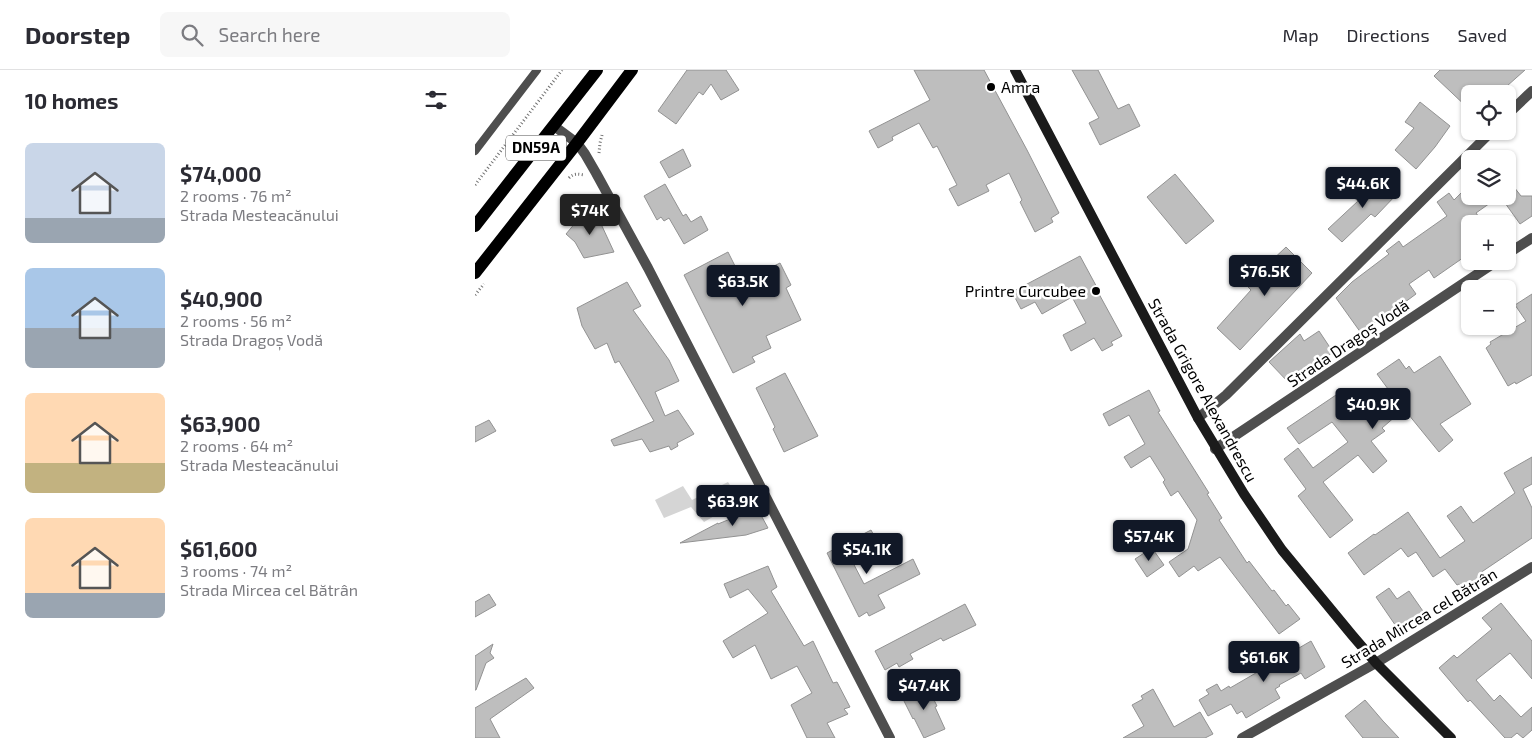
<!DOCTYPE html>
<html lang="en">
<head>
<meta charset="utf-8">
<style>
	:root { --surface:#fff; --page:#f7f7f7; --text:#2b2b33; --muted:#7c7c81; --line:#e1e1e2; --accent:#111827 }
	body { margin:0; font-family:"Exo 2",sans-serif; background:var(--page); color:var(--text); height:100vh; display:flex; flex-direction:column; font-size:19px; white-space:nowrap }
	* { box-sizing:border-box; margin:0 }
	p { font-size:16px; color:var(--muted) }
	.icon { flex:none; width:28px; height:28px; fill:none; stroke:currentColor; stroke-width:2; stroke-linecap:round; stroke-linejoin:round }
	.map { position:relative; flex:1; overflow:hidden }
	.drawer { display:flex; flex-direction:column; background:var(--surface); width:475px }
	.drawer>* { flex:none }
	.tools { position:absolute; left:986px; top:15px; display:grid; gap:10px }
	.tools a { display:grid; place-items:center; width:55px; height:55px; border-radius:8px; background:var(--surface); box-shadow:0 1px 4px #0004; font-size:25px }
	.price { position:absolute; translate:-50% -42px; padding:0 11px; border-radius:5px; background:var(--accent); color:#fff; font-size:16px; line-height:32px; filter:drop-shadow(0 1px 2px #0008) }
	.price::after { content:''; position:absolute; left:50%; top:30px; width:15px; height:11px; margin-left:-8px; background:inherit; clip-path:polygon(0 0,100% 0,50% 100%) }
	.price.on { background:#222; color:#fff }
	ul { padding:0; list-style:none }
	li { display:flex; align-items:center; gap:15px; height:125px; padding:0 25px }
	li span { display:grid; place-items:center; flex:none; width:140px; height:100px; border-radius:8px; color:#555 }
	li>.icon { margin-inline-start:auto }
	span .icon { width:60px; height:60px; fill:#fffc; stroke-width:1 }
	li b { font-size:21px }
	h2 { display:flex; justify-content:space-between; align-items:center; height:60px; padding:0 25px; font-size:21px }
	header { display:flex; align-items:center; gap:30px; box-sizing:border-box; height:70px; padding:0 25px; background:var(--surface); border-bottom:1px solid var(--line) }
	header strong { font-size:24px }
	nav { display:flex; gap:28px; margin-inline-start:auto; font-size:18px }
	.search { width:350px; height:45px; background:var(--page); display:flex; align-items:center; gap:12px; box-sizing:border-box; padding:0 18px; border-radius:8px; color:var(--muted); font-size:19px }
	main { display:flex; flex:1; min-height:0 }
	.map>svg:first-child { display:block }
	.green { fill:#d5d5d5 }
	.building { fill:#bebebe; stroke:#929292 }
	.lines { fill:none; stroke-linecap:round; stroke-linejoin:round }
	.path { stroke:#707070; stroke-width:3; stroke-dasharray:1 2.5; stroke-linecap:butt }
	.lane { stroke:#4e4e4e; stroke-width:8 }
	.street { stroke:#4e4e4e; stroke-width:10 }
	.secondary { stroke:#1b1b1b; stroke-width:10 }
	.primary { stroke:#000; stroke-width:12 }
	.poi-dot { fill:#000; stroke:#fff; stroke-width:2 }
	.labels { text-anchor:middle; stroke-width:5; stroke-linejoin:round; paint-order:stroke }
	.shield { fill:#fff; stroke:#4c4c4c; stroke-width:1 }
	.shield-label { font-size:15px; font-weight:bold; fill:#000 }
	.poi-label { font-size:16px; fill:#000; stroke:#fff; text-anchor:start }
	.street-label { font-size:16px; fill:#000; stroke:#fff }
</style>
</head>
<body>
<header>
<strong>Doorstep</strong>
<div class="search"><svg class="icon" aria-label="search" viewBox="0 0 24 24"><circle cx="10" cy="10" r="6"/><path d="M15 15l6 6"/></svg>Search here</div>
<nav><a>Map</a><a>Directions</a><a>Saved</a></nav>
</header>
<main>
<section class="drawer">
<h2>10 homes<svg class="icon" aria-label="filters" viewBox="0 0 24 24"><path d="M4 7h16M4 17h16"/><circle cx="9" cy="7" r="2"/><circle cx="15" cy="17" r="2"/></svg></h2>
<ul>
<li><span style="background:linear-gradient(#c9d6e8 75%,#9aa5b1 0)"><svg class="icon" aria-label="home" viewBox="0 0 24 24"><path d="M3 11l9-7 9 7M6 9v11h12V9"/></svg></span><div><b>$74,000</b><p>2 rooms · 76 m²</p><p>Strada Mesteacănului</p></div></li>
<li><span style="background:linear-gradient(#a9c7e8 60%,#9aa5b1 0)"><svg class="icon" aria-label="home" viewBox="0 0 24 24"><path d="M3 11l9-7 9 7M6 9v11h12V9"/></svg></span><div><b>$40,900</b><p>2 rooms · 56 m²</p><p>Strada Dragoș Vodă</p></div></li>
<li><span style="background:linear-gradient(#ffd9b3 70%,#c2b280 0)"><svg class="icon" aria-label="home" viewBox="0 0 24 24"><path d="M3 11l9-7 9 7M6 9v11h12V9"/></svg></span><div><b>$63,900</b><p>2 rooms · 64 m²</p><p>Strada Mesteacănului</p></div></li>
<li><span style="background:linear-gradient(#ffd9b3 75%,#9aa5b1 0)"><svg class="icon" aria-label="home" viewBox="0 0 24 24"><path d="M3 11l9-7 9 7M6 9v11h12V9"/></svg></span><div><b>$61,600</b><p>3 rooms · 74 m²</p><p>Strada Mircea cel Bătrân</p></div></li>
</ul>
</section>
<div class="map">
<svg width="1057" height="668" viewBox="0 0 1057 668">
	<rect width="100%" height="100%" fill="#fff"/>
	<polygon class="green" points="253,412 265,431 229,452 216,437 189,448 180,430 208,416 217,430"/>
	<g class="building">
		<polygon points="212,0 251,0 264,20 246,30 236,14 228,25 224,22 201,54 183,41"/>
		<polygon points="439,0 509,0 552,80 584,143 576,148 578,152 560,162 545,132 547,130 534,103 511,115 514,121 483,136 474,119 482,115 462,76 458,78 444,53 417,67 418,70 403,78 394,61 455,30"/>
		<polygon points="597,0 623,0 643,39 654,34 665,56 625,75 614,53 624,48"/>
		<polygon points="965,0 1050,0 1023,24 995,24 995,40 959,6"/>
		<polygon points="945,32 975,56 960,77 941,99 920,80 939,58 930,52"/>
		<polygon points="208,79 216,96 194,108 185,92"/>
		<polygon points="700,104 739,151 711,174 672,127"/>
		<polygon points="1032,108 1046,126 1057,126 1057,146 1045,154 1025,126 1032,126"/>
		<polygon points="890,111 898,120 907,111 922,124 900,147 896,144 867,172 853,159 883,131 876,125"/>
		<polygon points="190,114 208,146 211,144 216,152 226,146 233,160 209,174 194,148 189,151 186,147 182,150 169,126"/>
		<polygon points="995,114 995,126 1025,126 1001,143 1009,154 995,154 995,183 959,208 954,200 934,214 941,224 903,252 902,251 886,263 861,228 877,212 914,184 911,181 924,171 928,177 972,146 962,132 974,123 979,130"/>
		<polygon points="111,140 120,141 139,182 109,188 100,172 91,164"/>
		<polygon points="811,177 837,203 765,280 742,258 776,220 771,215"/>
		<polygon points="253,182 266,208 287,197 289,201 305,193 316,215 311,218 326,250 291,266 296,278 277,287 280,292 258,303 209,205"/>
		<polygon points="605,186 625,223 624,224 647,266 636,272 638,275 627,281 619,268 596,281 588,265 611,253 597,227 567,244 560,232 546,239 537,222"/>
		<polygon points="152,212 166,236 158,240 194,290 204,311 180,322 190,346 203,340 219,364 202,373 203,376 196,380 194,376 175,382 167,369 139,376 136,370 179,351 144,291 140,293 132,273 120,279 107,256 102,238"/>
		<polygon points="1057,224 1057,305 1041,314 1040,312 1033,316 1011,278 1016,274 1015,272 1051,251 1040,235"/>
		<polygon points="844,261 858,282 815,314 794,292 825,264 829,271"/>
		<polygon points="965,286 996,334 965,354 978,370 964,382 929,339 907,358 910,361 896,371 912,391 898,403 883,385 848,412 878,450 855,468 823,426 831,419 809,389 823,378 838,398 873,372 857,352 824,374 812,358 864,323 867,327 876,321 892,344 916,323 902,304 924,289 931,299 934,296 939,303"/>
		<polygon points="310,303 343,366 309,382 298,359 300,357 281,318"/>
		<polygon points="674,320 685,341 683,342 734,423 732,424 747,448 744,450 772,493 774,491 797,521 799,520 811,536 813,534 825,549 804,564 745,487 723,501 719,496 704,507 694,492 713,479 722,450 703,421 696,426 688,412 690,410 675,386 656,398 649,387 670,374 654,345 634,356 628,344"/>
		<polygon points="14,350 21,361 0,372 0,357"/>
		<polygon points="1057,387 1057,414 1048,419 1057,438 1057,468 1005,503 1007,506 988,519 984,514 982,515 970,499 958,507 941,482 933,487 926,478 889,505 873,483 899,464 900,465 933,442 965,488 990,471 972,446 986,436 998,453 1040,423 1029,403"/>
		<polygon points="282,438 293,458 271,465 205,473 243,453 243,454"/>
		<polygon points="396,460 404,475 376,489 389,514 438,489 445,504 403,525 410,538 394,546 392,542 384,547 352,483"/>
		<polygon points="677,478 689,495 672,507 660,489"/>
		<polygon points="293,496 302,517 296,521 329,576 338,571 358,613 362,612 375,637 369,639 373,644 352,653 360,668 332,668 316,635 337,623 322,596 296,609 280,575 258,588 248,571 293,543 273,519 255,528 249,514"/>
		<polygon points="914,518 922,529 934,521 950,544 925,562 901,527"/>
		<polygon points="14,524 21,535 0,547 0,532"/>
		<polygon points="1026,533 1057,571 1057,609 1035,583 1001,610 1019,631 1025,625 1046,647 1057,637 1057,660 1048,668 1042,663 1036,668 1030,668 995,630 993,632 964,598 979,585 982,588 1017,559 1007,548"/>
		<polygon points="490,534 501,555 468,571 466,568 435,584 438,589 424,597 422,593 410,600 400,581"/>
		<polygon points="836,571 850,597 830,609 826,603 804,615 805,616 800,619 805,628 771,648 767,641 762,644 756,634 733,646 724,630 734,624 731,620 742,614 746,621 754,616 755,618"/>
		<polygon points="18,574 15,583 19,588 11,593 1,620 0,620 0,586"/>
		<polygon points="51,608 59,618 15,649 25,668 0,668 0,638"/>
		<polygon points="451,614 462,636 460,637 470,659 449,668 439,648 438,649 427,627"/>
		<polygon points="678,619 699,657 725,642 738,664 730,668 648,668 669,656 657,635 668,629 666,626"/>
		<polygon points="890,630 908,651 924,668 888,668 870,646"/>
	</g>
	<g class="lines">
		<g class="path">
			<polyline points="124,83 125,73 127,65"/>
			<path d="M 94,108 C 99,103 103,104 109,105"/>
			<polyline points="0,115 87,0"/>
			<polyline points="0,225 9,214"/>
		</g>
		<polyline class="lane" points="0,81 62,0"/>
		<g class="street">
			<polyline points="1032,45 1057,21"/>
			<polyline points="79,56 102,73 110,84 121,103 173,198 415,668"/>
			<polyline points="1032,184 1057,168"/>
			<polyline points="723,348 751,325 1017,61"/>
			<polyline points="740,379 1022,191"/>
			<polyline points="767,668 901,593 1057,497"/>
		</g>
		<polyline class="secondary" points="540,0 723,348 769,424 807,480 877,565 901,593 976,668"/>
		<g class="primary">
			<polyline points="0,156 122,0"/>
			<polyline points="0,203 102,73 157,0"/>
		</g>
	</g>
	<g class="poi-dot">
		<circle cx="516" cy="17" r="5"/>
		<circle cx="621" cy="221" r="5"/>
	</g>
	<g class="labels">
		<rect class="shield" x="31" y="65.5" width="60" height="25" rx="4"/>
		<g class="shield-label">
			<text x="61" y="83">DN59A</text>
		</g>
		<g class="poi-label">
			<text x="526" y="23">Amra</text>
			<text x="611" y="227" text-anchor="end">Printre Curcubee</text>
		</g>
		<g class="street-label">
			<text transform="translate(873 273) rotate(-34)" y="6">Strada Dragoș Vodă</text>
			<text transform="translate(728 320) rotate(61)" y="6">Strada Grigore Alexandrescu</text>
			<text transform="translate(944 548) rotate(-31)" y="6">Strada Mircea cel Bătrân</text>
		</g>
	</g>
</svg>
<div class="tools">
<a><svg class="icon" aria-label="locate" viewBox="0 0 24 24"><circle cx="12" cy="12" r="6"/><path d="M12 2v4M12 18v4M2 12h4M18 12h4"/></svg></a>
<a><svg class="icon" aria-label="layers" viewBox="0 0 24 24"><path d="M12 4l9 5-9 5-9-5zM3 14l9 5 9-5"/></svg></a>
<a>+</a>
<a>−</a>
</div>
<b class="price" style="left:888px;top:139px">$44.6K</b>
<b class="price on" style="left:115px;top:166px">$74K</b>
<b class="price" style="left:790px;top:227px">$76.5K</b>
<b class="price" style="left:268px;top:237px">$63.5K</b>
<b class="price" style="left:898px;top:360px">$40.9K</b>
<b class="price" style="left:258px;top:457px">$63.9K</b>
<b class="price" style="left:674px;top:492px">$57.4K</b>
<b class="price" style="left:392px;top:505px">$54.1K</b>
<b class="price" style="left:789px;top:613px">$61.6K</b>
<b class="price" style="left:449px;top:641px">$47.4K</b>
</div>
</main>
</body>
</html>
